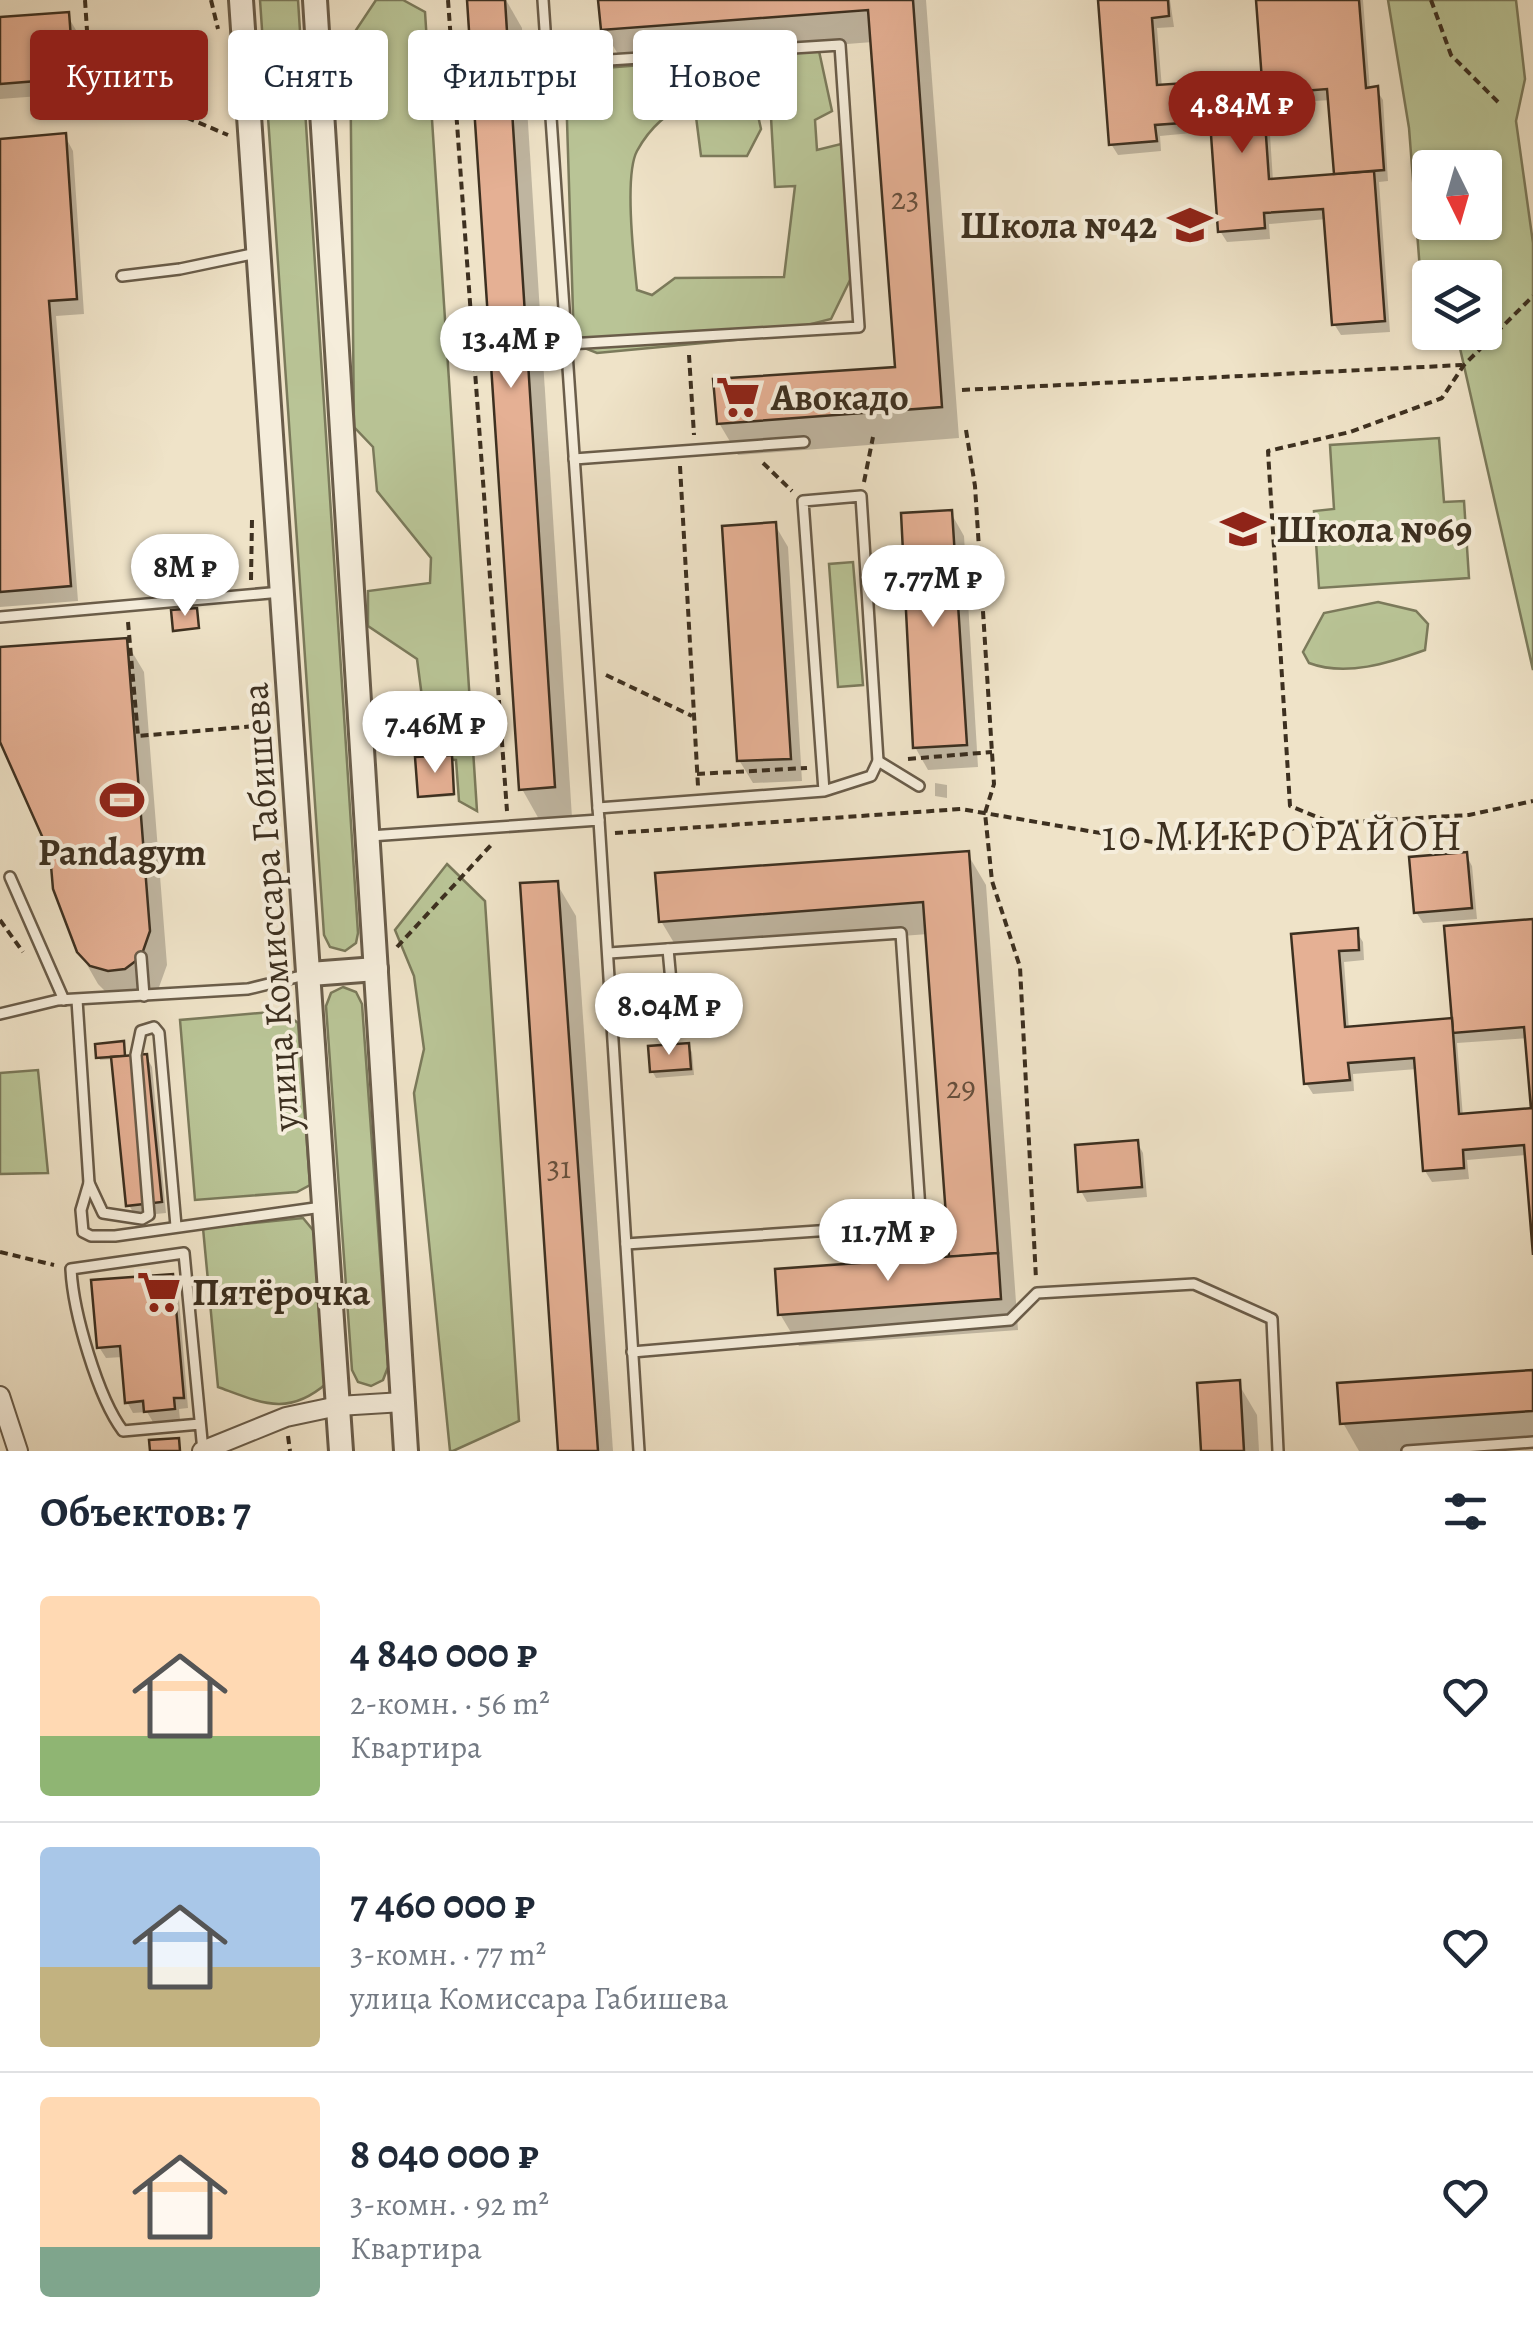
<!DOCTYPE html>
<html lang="ru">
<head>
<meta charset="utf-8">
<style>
	:root { --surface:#fff; --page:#f2f2f3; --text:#1f2937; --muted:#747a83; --line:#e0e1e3; --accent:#8f2418 }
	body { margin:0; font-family:Alegreya,serif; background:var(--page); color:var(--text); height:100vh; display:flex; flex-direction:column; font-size:38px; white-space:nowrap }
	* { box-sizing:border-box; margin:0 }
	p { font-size:32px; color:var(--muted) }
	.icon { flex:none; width:55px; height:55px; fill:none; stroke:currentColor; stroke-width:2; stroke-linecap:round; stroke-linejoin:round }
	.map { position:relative; height:1451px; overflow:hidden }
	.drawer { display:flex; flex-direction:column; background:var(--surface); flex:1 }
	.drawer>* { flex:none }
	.top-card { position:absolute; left:30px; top:30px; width:1000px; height:90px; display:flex; gap:20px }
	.needle { width:65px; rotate:175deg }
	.buttons { position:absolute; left:1412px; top:150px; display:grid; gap:20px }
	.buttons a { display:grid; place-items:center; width:90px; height:90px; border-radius:10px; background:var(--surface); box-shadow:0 2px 8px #0004; font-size:50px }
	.price { position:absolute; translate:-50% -85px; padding:0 22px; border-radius:35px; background:#fff; color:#222; font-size:32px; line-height:65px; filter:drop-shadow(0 2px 5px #0008) }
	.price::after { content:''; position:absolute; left:50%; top:60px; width:30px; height:22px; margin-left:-15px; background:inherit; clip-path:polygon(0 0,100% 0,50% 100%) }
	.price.on { background:var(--accent); color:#fff }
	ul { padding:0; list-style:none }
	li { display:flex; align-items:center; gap:30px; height:250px; padding:0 40px }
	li+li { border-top:2px solid var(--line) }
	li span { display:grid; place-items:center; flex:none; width:280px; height:200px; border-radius:10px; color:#555 }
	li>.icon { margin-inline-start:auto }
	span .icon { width:120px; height:120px; fill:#fffc; stroke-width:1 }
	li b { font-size:42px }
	h2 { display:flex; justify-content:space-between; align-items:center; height:120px; padding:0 40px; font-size:42px }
	.pill { padding:0 35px; border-radius:10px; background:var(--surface); box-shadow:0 2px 8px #0004; font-size:35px; line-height:90px }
	.pill.on { background:var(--accent); color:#fff }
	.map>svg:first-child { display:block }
	.green { fill:#b9c496; stroke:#7b7a5b; stroke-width:2.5; fill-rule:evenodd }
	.shadow { fill:#0003; fill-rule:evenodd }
	.building { fill:#e5b094; stroke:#3d3020; stroke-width:2.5 }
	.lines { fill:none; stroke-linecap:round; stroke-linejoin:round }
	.service-casing { stroke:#6a5d4a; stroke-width:14 }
	.minor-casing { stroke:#6a5d4a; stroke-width:22 }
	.tertiary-casing { stroke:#6a5d4a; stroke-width:28 }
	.path { stroke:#3d3020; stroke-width:4; stroke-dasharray:8 5; stroke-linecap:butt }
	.service { stroke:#f5eddb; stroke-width:9 }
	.minor { stroke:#f5eddb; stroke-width:18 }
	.tertiary { stroke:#f5eddb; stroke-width:22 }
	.labels { text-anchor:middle; stroke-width:8; stroke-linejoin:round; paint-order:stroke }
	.number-label { font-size:32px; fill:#67503d }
	.poi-label { font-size:38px; font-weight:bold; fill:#3d3020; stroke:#f5eddb; text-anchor:start }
	.street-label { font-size:38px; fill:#3d3020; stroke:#f5eddb }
	.quarter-label { font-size:42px; letter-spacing:2.5px; fill:#3d3020; stroke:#f5eddb }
</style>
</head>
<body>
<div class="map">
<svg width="1533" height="1451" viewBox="0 0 1533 1451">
	<rect width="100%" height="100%" fill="#efe3c8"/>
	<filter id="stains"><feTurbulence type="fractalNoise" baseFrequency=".002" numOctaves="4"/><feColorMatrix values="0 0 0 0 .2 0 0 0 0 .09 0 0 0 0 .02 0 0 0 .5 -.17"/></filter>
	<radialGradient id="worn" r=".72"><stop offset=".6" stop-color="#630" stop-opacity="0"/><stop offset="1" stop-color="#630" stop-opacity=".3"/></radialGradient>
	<g class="green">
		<polygon points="260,0 298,0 358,933 356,943 345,951 330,947 324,935"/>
		<polygon points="376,0 403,0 425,12 477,811 459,801 456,760 430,758 417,659 368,626 368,591 430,583 431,558 377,491 373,447 354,427 350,39"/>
		<path d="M 1388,0 L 1516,0 L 1525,79 L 1516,121 L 1533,243 L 1533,670 L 1457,335 L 1450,333 L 1485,332 L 1485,278 L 1430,278 L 1430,325 L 1424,322 L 1409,128 ZM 1430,168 L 1485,168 L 1485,222 L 1430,222 Z"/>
		<path d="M 819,51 L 832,111 L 815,120 L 817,150 L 845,143 L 852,276 L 831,319 L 756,338 L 597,353 L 574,344 L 566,89 L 579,70 ZM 769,83 L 786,98 L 770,100 L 775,187 L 795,186 L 784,277 L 675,278 L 652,295 L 637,290 C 634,261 624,175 637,151 C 650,127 670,110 694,101 L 701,156 L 747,156 L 761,129 L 753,93 Z"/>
		<polygon points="1439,438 1444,502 1464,501 1469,578 1319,588 1314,511 1334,509 1330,445"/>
		<polygon points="853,562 863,685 838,687 829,564"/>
		<path d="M 1378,602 L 1416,611 L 1428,624 L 1425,650 C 1389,663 1346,677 1309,663 L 1303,652 L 1324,613 Z"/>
		<polygon points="447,864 485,901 519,1421 453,1451 450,1451 414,1093 424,1049 414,976 395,930"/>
		<polygon points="343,987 356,992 362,1004 388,1367 383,1380 371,1386 358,1382 352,1370 326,1006 331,993"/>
		<polygon points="282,1011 298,1023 310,1185 297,1192 195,1200 180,1020"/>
		<polygon points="38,1070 48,1173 0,1174 0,1073"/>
		<path d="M 303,1218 L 317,1235 L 327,1383 C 288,1417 262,1403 218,1387 L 203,1228 Z"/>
	</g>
	<g class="shadow">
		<polygon points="469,0 506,0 522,28 572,818 540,821 522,789"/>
		<polygon points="601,0 926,0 959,438 738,455 719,423 898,369 873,42 622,61 603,29"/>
		<path d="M 1100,0 L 1170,0 L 1174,27 L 1157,28 L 1162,88 L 1264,80 L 1258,0 L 1363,0 L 1370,90 L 1376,89 L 1383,100 L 1388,181 L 1379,182 L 1390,332 L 1341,335 L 1334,324 L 1327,219 L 1269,224 L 1270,239 L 1227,242 L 1220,231 L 1213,131 L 1160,136 L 1161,151 L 1118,155 L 1111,144 ZM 1331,100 L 1336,177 L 1273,181 L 1268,104 Z"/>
		<polygon points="67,15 76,30 81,93 0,99 0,20"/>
		<polygon points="65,136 73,151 84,314 56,316 78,601 0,607 0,142"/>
		<polygon points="951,513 964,536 978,767 928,770 915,747"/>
		<polygon points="775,525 788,547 802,781 753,783 739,760"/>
		<polygon points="125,640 144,672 167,965 158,990 144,1000 128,1002 111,997 98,984 79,951 53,854 0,735 0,649"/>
		<polygon points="452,760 454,796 422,798 420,796"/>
		<polygon points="935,783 947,785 947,798 935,796"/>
		<polygon points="967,853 986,885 1018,1330 799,1346 780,1314 951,1259 928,934 680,953 661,921"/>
		<polygon points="1466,855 1472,866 1477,919 1423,923 1416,912"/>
		<polygon points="557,884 576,916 613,1451 560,1451"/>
		<polygon points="1533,922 1533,1104 1528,1038 1457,1043 1463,1117 1533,1111 1533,1224 1527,1155 1467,1160 1469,1179 1432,1182 1425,1171 1417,1069 1353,1074 1354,1091 1313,1094 1306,1083 1294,936 1356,931 1363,942 1364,960 1344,962 1349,1030 1454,1021"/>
		<polygon points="97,1046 125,1058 146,1056 152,1067 166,1213 135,1216 129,1205 114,1059 100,1060"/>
		<polygon points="688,1046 692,1052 694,1075 656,1078 652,1071"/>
		<polygon points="1137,1142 1143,1153 1147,1197 1087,1202 1081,1191"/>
		<polygon points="172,1276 178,1287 188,1408 179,1409 180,1420 153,1422 147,1412 133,1413 127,1402 123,1357 106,1358 99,1347"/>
		<polygon points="1533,1372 1533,1443 1424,1451 1359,1451 1343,1423"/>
		<polygon points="1238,1383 1257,1415 1259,1451 1204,1451"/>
	</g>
	<g class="building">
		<polygon points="467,0 505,0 555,787 519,790"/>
		<polygon points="598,0 913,0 942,407 717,424 713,379 895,367 868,10 601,30"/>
		<polygon points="1098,0 1168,0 1169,16 1152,18 1157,85 1262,78 1269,179 1374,171 1385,321 1332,325 1323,209 1264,213 1265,228 1218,232 1210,121 1155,125 1157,141 1109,145"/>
		<polygon points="1256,0 1359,0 1366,88 1378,86 1384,170 1334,174 1327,89 1263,94"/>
		<polygon points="69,12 74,78 0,84 0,17"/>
		<polygon points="66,133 77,299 49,301 71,586 0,592 0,139"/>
		<polygon points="952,510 967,745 913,748 901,513"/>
		<polygon points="776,522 791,759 737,761 722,526"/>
		<polygon points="197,608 199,628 173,631 171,610"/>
		<polygon points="127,638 150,931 141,957 125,969 108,971 90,966 77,952 53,889 50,854 0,742 0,647"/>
		<polygon points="452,755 454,794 418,797 415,757"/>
		<polygon points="969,851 998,1253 949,1257 923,902 659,922 655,873"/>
		<polygon points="1467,852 1472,908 1414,913 1409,857"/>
		<polygon points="558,881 598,1451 558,1451 520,883"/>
		<polygon points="1533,919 1533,1108 1531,1109 1524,1027 1453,1033 1444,926"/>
		<polygon points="1358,928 1359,950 1339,951 1345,1027 1452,1018 1459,1114 1533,1108 1533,1255 1524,1145 1463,1150 1464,1168 1423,1171 1414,1058 1348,1063 1350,1080 1304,1084 1291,934"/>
		<polygon points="124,1041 125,1056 96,1058 95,1044"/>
		<polygon points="689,1043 691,1069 650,1072 648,1046"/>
		<polygon points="147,1054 162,1202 126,1206 111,1057"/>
		<polygon points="1138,1140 1142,1187 1078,1192 1075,1145"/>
		<polygon points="998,1253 1001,1299 778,1315 775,1269"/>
		<polygon points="173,1274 184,1398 174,1398 175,1409 144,1412 143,1401 125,1403 120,1346 97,1348 91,1280"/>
		<polygon points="1533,1370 1533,1411 1340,1424 1337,1383"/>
		<polygon points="1240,1380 1244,1451 1201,1451 1197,1383"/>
		<polygon points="179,1438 180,1451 150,1451 149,1440"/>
	</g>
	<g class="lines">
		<g class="service-casing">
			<g id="service">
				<polyline points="543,0 598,808"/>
				<polyline points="547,64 840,45 859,327 568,344"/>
				<polyline points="122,276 180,269 257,253"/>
				<polyline points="574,459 804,442"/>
				<polyline points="0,617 281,592"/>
				<polyline points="878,761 919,786"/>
				<polyline points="599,820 598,808 824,791 803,501 861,496 878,761 871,776 824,791"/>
				<polyline points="370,836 599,820 639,1451"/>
				<polyline points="10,877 64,1000"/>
				<polyline points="668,949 675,1025"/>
				<polyline points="609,953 901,933 921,1224 626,1244"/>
				<polyline points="141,957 144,996"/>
				<polyline points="77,1000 89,1183 103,1213 142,1219 149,1215 136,1055 141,1031 154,1027 159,1033 176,1226"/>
				<polyline points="0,1014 58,1000 248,989 309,974"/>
				<polyline points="89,1183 81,1210 83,1232 91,1236 115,1236 322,1207"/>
				<polyline points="632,1352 1010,1320 1037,1293 1194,1284 1272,1319 1278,1451"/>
				<path d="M 200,1424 L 123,1431 C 98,1398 73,1312 71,1269 L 184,1253 L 203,1451"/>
				<polyline points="1407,1451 1533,1442"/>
			</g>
		</g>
		<g class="minor-casing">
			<g id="minor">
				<polyline points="0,1396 18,1451"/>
				<polyline points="202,1451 286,1417 338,1406 403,1402"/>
			</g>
		</g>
		<g class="tertiary-casing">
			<g id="tertiary">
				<polyline points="241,0 341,1451"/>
				<polyline points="315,0 406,1451"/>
				<polyline points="310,974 376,969"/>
			</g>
		</g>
		<g class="path">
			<polyline points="85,0 90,77 228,135"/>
			<polyline points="211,0 218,29"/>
			<polyline points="448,0 507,811"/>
			<polyline points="1431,0 1451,55 1499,103"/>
			<polyline points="689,355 694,435"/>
			<polyline points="962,390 1462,365"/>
			<polyline points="966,430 975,486 994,784 985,813 992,881 1020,967 1036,1279"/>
			<polyline points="763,463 792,491"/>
			<polyline points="680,466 698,786"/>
			<polyline points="864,482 873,437"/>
			<polyline points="251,580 252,520"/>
			<polyline points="128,622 138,736 268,725"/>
			<polyline points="606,675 692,716"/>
			<polyline points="908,759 992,752"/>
			<polyline points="697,774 807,768"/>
			<polyline points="1327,821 1290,806 1268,451 1350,432 1442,398 1464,365 1533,296"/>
			<polyline points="615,833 961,809 1170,845 1332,823 1469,815 1533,801"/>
			<polyline points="0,920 23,952"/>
			<polyline points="397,947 492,844"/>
			<polyline points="0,1252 54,1265"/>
			<polyline points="288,1436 290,1451"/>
		</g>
		<use href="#service" class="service"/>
		<use href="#minor" class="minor"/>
		<use href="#tertiary" class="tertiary"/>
	</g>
	<defs>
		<g id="school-bare" transform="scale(3.45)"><path d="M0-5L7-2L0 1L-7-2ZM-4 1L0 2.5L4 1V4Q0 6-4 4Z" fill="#8f2418" stroke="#f5eddb" stroke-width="2.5" paint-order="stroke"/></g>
		<g id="supermarket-bare" transform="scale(3.45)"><path d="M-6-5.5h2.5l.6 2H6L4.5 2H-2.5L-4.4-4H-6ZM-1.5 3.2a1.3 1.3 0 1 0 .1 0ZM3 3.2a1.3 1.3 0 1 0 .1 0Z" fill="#8f2418" stroke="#f5eddb" stroke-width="2.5" paint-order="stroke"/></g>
		<g id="stadium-bare" transform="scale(3.45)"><path d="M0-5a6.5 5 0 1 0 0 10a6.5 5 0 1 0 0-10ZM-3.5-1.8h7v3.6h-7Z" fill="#8f2418" stroke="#f5eddb" stroke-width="2.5" paint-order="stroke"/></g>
	</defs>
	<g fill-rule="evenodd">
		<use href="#school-bare" x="1190" y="225"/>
		<use href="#supermarket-bare" x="738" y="397"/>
		<use href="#school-bare" x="1243" y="529"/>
		<use href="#stadium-bare" x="122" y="800"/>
		<use href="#supermarket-bare" x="159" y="1292"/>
	</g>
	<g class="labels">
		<g class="number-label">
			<text x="905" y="209">23</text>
			<text x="961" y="1098">29</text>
			<text x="559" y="1178">31</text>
		</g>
		<g class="poi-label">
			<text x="1157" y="238" text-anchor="end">Школа №42</text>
			<text x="771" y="410">Авокадо</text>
			<text x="1276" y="542">Школа №69</text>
			<text x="122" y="865" text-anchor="middle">Pandagym</text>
			<text x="192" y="1305">Пятёрочка</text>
		</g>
		<g class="street-label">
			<text transform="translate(270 907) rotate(-94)" y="13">улица Комиссара Габишева</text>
		</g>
		<g class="quarter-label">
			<text x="1283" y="850">10 МИКРОРАЙОН</text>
		</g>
	</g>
	<rect width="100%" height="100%" filter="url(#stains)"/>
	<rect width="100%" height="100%" fill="url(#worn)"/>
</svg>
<div class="buttons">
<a><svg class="needle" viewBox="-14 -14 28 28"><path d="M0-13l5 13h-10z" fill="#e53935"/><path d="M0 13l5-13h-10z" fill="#747a83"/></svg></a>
<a><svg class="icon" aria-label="layers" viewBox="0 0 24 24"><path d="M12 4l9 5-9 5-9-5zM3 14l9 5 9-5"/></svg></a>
</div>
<b class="price on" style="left:1242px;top:156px">4.84M ₽</b>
<b class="price" style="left:511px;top:391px">13.4M ₽</b>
<b class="price" style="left:185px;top:619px">8M ₽</b>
<b class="price" style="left:933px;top:630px">7.77M ₽</b>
<b class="price" style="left:435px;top:776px">7.46M ₽</b>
<b class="price" style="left:669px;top:1058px">8.04M ₽</b>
<b class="price" style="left:888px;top:1284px">11.7M ₽</b>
<div class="top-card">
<a class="pill on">Купить</a>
<a class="pill">Снять</a>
<a class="pill">Фильтры</a>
<a class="pill">Новое</a>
</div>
</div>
<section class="drawer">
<h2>Объектов: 7<svg class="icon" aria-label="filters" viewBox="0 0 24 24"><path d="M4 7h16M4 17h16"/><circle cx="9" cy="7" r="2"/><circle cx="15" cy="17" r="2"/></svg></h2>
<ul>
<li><span style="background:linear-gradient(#ffd9b3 70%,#8fb573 0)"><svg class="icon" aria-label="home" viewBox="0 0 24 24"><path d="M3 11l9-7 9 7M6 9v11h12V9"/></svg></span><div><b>4 840 000 ₽</b><p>2-комн. · 56 m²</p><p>Квартира</p></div><svg class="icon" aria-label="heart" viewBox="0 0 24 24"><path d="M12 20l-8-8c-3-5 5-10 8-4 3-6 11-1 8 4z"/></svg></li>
<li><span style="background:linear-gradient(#a9c7e8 60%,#c2b280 0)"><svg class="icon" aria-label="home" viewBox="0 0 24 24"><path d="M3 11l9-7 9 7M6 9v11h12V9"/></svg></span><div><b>7 460 000 ₽</b><p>3-комн. · 77 m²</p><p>улица Комиссара Габишева</p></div><svg class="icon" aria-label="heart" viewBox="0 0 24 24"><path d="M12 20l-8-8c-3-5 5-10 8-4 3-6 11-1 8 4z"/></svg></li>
<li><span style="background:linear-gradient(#ffd9b3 75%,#7fa58c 0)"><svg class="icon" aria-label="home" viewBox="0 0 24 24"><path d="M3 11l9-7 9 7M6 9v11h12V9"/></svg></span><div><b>8 040 000 ₽</b><p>3-комн. · 92 m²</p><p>Квартира</p></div><svg class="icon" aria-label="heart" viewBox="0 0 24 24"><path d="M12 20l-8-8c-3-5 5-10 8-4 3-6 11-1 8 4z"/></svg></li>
</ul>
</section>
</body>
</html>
